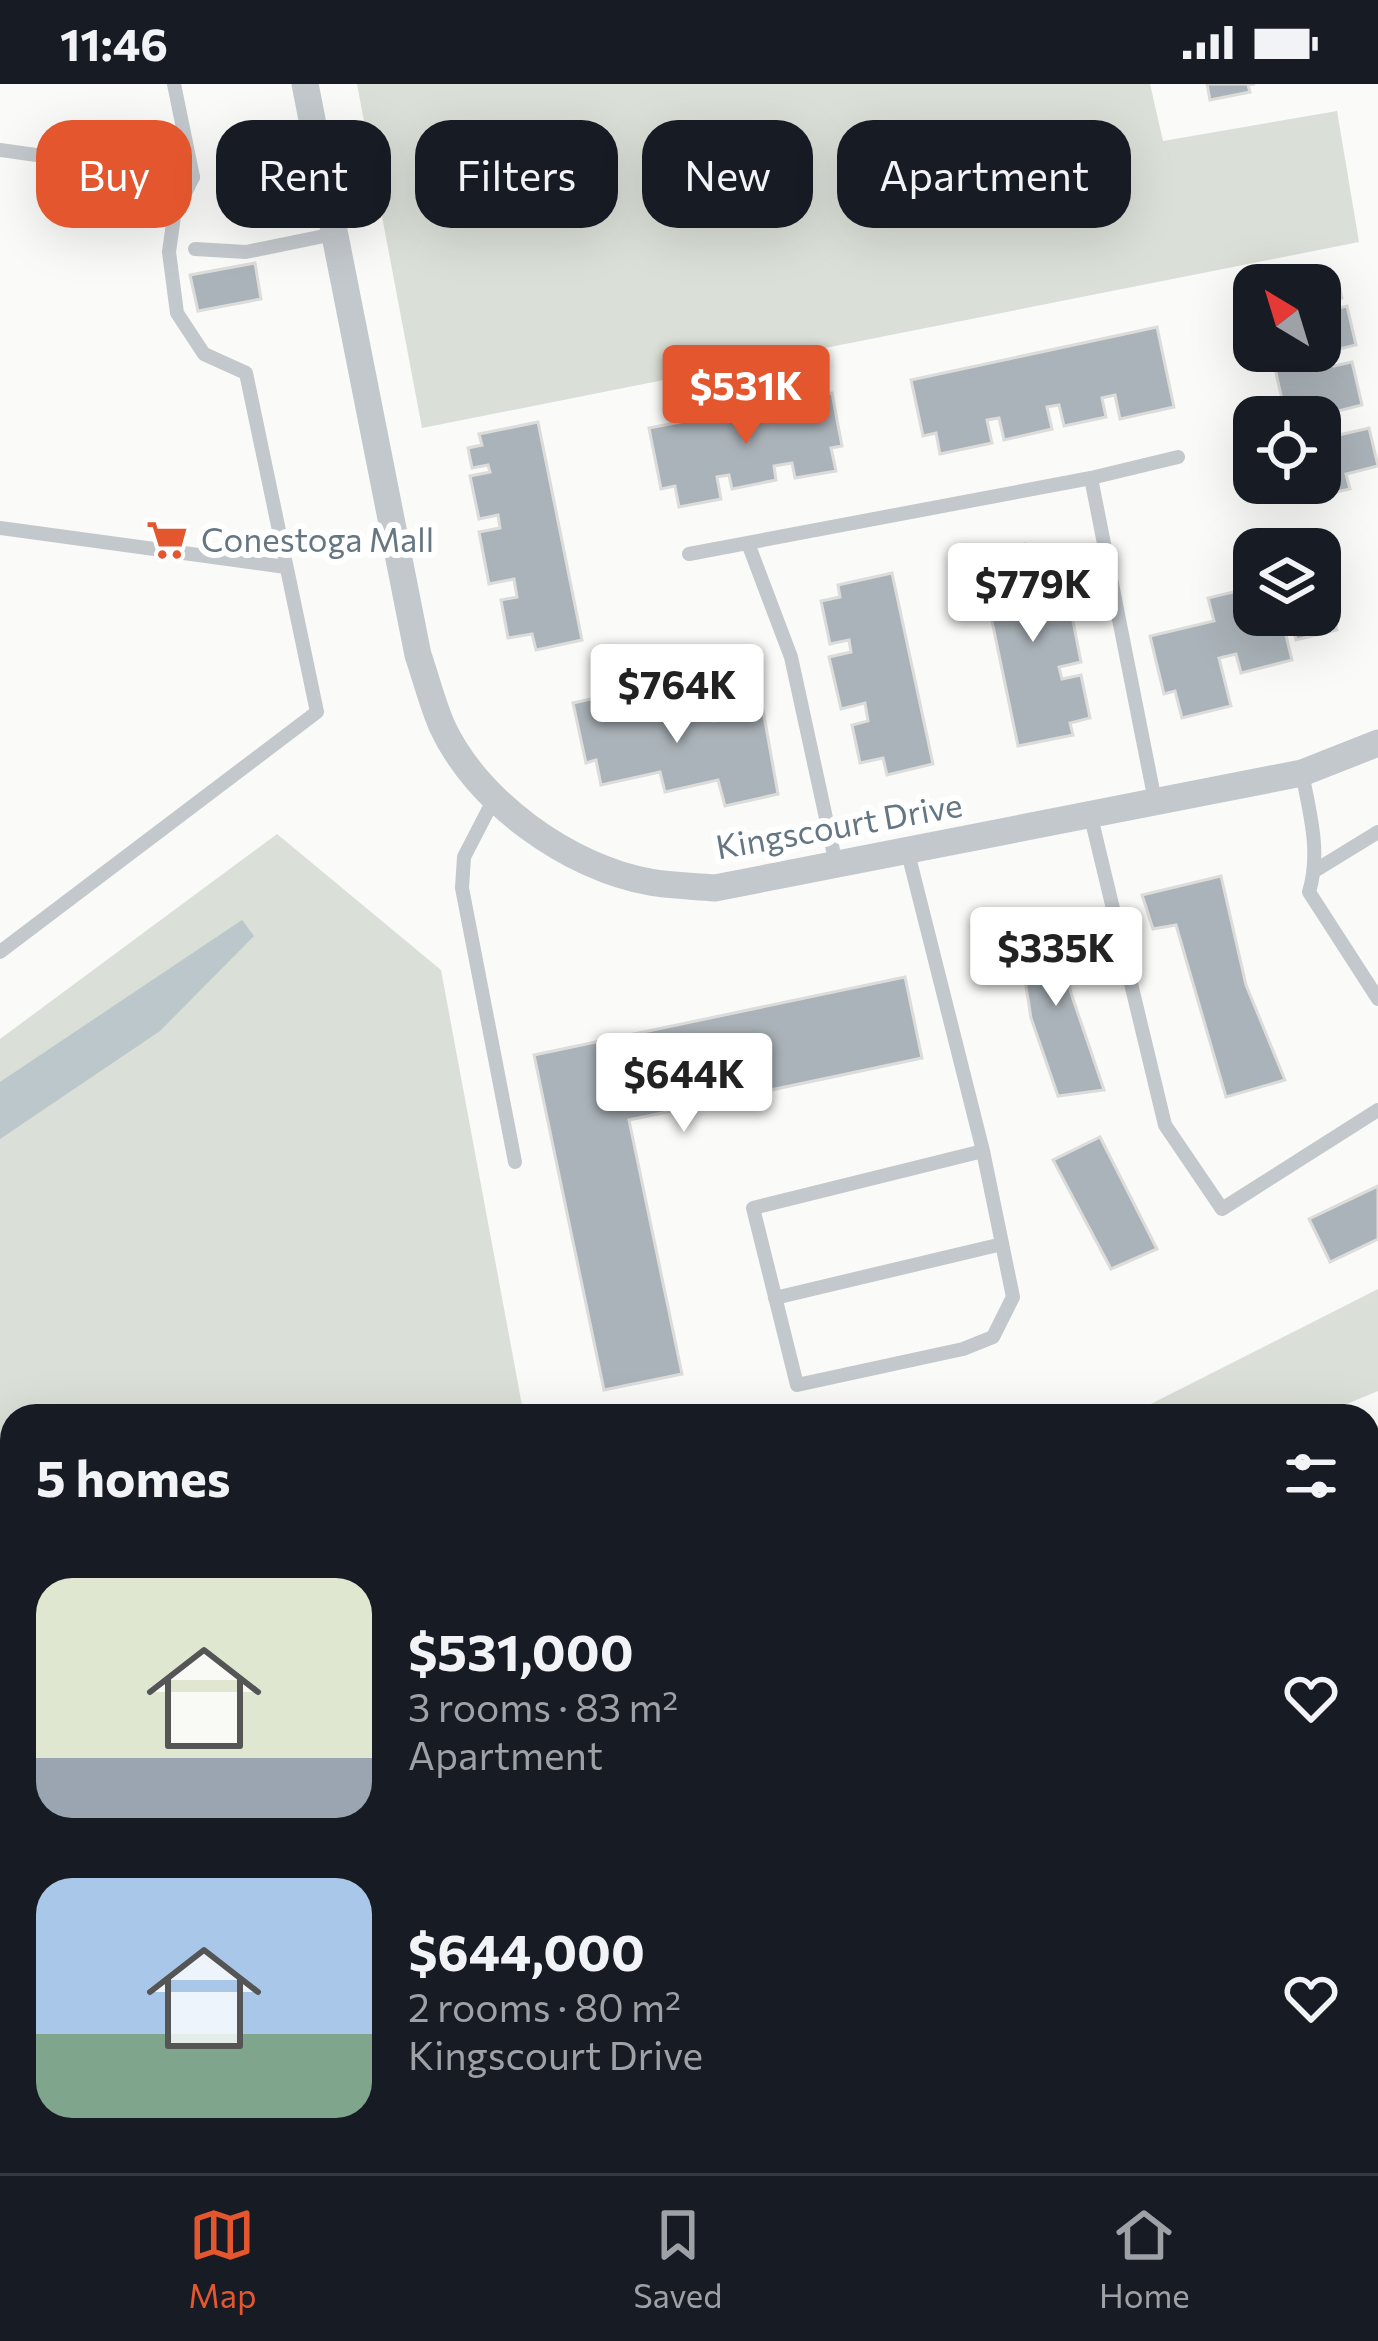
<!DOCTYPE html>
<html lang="en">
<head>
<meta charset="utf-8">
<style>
	:root { --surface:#171b24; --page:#242831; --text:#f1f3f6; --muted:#9ea1a6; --line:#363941; --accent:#e4572e }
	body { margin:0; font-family:Commissioner,sans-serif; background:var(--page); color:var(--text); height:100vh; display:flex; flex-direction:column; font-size:45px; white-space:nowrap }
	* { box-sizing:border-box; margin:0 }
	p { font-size:39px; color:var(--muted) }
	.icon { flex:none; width:66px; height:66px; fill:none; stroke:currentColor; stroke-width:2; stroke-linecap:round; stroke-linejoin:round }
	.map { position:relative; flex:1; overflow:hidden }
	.drawer { position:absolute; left:0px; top:1320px; width:1380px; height:771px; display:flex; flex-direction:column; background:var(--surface); border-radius:36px 36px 0 0; box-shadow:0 12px 48px #0002 }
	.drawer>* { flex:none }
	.top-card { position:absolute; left:36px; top:36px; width:1308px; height:108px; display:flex; gap:24px }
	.needle { width:78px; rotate:322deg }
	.fabs { position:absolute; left:1233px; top:180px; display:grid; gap:24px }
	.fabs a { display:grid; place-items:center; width:108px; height:108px; border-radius:24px; background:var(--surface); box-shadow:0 12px 48px #0002; font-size:60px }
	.price { position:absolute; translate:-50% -102px; padding:0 27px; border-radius:12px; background:#fff; color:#222; font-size:39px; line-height:78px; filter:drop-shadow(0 3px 6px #0008) }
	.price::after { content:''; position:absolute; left:50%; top:72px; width:36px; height:27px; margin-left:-18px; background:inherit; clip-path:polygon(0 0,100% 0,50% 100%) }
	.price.active { background:var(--accent); color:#fff }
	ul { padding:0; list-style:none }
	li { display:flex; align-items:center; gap:36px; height:300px; padding:0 36px }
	li span { display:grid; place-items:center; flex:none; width:336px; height:240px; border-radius:36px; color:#555 }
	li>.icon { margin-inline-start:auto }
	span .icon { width:144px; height:144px; fill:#fffc; stroke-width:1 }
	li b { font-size:51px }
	h2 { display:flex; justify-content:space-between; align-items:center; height:144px; padding:0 36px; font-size:51px }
	.tag { padding:0 42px; border-radius:36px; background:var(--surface); box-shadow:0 12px 48px #0002; font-size:42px; line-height:108px }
	.tag.active { background:var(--accent); color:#fff }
	.status { display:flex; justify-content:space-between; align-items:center; height:84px; padding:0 60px; background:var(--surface); direction:ltr }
	.status svg { height:33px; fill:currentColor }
	.dock { display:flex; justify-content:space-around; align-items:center; height:168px; border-top:3px solid var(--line); background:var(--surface); font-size:33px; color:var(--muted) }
	.dock a { display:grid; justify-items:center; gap:6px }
	.dock .active { color:var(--accent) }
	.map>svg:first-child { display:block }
	.green { fill:#dadfd7 }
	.water { fill:#bbc7cb }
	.building { fill:#aab3b9; stroke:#dcdcda; stroke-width:3 }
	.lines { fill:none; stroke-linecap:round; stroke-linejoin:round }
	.highway-casing { stroke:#b4b9bd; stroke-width:57 }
	.lane { stroke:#c3c8cc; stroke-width:14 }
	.street { stroke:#c3c8cc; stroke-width:27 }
	.highway { stroke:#fff; stroke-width:51 }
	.labels { text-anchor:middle; stroke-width:12; stroke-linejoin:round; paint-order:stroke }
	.poi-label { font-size:33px; fill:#657683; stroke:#fff; text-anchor:start }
	.street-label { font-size:33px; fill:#657683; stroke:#fff }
</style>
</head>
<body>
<div class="status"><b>11:46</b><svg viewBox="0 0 49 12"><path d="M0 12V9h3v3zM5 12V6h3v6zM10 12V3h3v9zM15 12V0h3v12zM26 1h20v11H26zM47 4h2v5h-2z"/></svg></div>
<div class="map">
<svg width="1378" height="2089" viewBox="0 0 1378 2089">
	<rect width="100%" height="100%" fill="#fafaf8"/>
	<g class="green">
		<polygon points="357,0 1150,0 1163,57 1337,27 1359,158 422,344"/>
		<polygon points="277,750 441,886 524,1332 12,1332 12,1368 0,1364 0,955"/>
		<polygon points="1378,1205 1378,1307 1318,1332 1127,1332"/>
		<polygon points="0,1558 12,1568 12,2002 0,2013"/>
		<polygon points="727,2079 983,2079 972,2089 713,2089"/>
	</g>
	<polygon class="water" points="242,836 254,852 160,947 0,1055 0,998"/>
	<g class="building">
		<polygon points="1207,0 1255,0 1248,1 1250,8 1210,16"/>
		<polygon points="255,179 261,215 198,227 190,191"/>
		<polygon points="1311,185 1313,199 1337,193 1342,214 1320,219 1320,201 1255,201"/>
		<polygon points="1320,219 1322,228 1347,222 1356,261 1331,267 1334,282 1352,278 1362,321 1334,328 1339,351 1369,344 1378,382 1346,390 1350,405 1306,415 1302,399 1320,399 1320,333 1286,333 1271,267 1320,267"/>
		<polygon points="1157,243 1174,323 1120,335 1115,311 1102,314 1106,333 1064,342 1059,321 1047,323 1052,345 1004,356 999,334 987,336 992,359 940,370 936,349 923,352 911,296"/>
		<polygon points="832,309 842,362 831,364 836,387 795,394 792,379 774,382 776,396 732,405 729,391 717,393 721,415 679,423 675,402 661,405 649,344"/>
		<polygon points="538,338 582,556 536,566 532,550 508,554 501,516 517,513 514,495 489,500 479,448 500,444 498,431 479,435 470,392 490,388 488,381 472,384 468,364 482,361 479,350"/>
		<polygon points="1025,460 1028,477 1052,472 1060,510 1043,514 1047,532 1071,527 1081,578 1059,583 1062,595 1081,591 1090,634 1070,639 1073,651 1018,662 978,470"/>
		<polygon points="1326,466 1338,519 1331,521 1337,546 1296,556 1290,531 1320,531 1320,468"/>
		<polygon points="892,489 933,680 887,691 883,674 860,679 852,641 868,637 865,619 841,625 829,573 851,568 849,556 830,560 821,517 840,513 838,501"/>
		<polygon points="1254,503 1254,531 1281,531 1292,576 1241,589 1236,570 1219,574 1231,622 1182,634 1175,607 1164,610 1150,552 1214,537 1208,514"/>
		<polygon points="641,604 647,630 709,616 714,637 763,626 778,710 725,722 718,696 665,708 660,688 601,701 596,676 586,679 573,619"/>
		<polygon points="1221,792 1246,901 1285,996 1226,1013 1176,841 1153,845 1142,811"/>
		<polygon points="1056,831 1071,909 1104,1006 1058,1012 1031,934 1016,839"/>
		<polygon points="905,893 922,974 629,1036 682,1290 604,1306 534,971"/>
		<polygon points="1100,1053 1157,1165 1111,1185 1053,1076"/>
		<polygon points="1378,1102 1378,1155 1330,1178 1309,1135"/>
	</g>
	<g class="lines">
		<g class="highway-casing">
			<g id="highway">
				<polyline points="1368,1392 1378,1386"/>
				<polyline points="0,1397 12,1401"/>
				<polyline points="0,1511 12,1526"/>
				<polyline points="1368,1595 1378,1588"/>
				<polyline points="0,2078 12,2069"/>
				<polyline points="96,2089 114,2079"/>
				<polyline points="420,2089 438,2079"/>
				<polyline points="652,2089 665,2079"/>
			</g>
		</g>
		<g class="lane">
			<polyline points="174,0 193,93"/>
			<polyline points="0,66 193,93"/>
			<polyline points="195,165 246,168 334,150"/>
			<polyline points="1091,394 1155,717"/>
			<polyline points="0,444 286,483"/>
			<polyline points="749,462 791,573 836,780"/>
			<polyline points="689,470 1091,394 1178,373"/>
			<path d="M 1302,689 C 1310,730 1321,768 1309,808 L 1378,915"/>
			<polyline points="495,713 464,773 462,804 515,1078"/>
			<polyline points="1090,729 1165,1041 1222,1125 1378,1026"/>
			<polyline points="908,769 983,1067 1013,1213 993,1253 963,1265 797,1301 753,1124 983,1067"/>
			<polyline points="1316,786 1378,748"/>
			<polyline points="0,868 317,628 246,289 204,270 177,229 169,168 174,132 193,93"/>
			<polyline points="775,1214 1002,1160"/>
		</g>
		<path class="street" d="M 305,0 L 418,571 C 426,594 432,619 442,642 C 476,717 569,784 650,798 C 671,802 694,802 715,804 L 1302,689 L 1378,659"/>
		<use href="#highway" class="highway"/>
	</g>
	<defs>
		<g id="supermarket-bare" transform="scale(3.24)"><path d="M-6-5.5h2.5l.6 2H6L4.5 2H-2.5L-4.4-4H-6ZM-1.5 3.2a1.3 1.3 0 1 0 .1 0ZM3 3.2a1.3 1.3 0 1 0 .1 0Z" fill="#e4572e" stroke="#fff" stroke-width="2.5" paint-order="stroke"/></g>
	</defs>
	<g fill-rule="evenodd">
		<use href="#supermarket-bare" x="167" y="456"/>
	</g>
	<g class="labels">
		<g class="poi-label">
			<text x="201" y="468">Conestoga Mall</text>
		</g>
		<g class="street-label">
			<text transform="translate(839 742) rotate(-10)" y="12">Kingscourt Drive</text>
		</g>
	</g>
</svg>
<div class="fabs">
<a><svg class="needle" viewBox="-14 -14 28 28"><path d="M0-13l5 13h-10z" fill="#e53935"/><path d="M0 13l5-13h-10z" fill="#9ea1a6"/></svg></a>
<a><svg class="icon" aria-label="locate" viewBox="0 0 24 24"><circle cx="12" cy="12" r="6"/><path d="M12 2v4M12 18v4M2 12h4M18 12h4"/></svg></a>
<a><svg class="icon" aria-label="layers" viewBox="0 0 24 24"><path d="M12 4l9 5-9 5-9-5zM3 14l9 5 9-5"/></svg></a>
</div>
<b class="price active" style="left:746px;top:363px">$531K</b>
<b class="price" style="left:1033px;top:561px">$779K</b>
<b class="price" style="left:677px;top:662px">$764K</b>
<b class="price" style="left:1056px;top:925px">$335K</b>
<b class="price" style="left:684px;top:1051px">$644K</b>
<div class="top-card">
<a class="tag active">Buy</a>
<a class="tag">Rent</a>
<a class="tag">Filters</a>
<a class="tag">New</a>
<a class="tag">Apartment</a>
</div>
<section class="drawer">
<h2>5 homes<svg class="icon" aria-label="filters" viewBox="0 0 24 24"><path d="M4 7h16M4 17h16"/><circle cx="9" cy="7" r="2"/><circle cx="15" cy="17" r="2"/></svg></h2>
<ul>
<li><span style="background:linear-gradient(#dfe7d0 75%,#9aa5b1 0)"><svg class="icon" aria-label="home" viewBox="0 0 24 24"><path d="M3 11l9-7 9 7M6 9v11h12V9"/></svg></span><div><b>$531,000</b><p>3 rooms · 83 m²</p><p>Apartment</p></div><svg class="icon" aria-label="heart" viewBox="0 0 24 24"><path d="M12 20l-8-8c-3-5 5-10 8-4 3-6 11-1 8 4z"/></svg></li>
<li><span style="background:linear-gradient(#a9c7e8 65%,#7fa58c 0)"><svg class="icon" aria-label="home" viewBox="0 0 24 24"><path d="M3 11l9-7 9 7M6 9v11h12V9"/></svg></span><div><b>$644,000</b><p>2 rooms · 80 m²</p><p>Kingscourt Drive</p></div><svg class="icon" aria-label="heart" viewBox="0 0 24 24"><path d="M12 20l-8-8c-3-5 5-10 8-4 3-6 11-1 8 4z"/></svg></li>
</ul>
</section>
</div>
<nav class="dock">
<a class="active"><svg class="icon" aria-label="map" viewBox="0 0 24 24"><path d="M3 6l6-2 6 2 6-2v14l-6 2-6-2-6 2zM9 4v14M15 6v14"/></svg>Map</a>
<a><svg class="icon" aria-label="saved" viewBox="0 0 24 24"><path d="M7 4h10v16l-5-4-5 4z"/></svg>Saved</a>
<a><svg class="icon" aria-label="home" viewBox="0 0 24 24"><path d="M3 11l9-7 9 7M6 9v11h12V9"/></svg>Home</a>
</nav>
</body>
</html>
